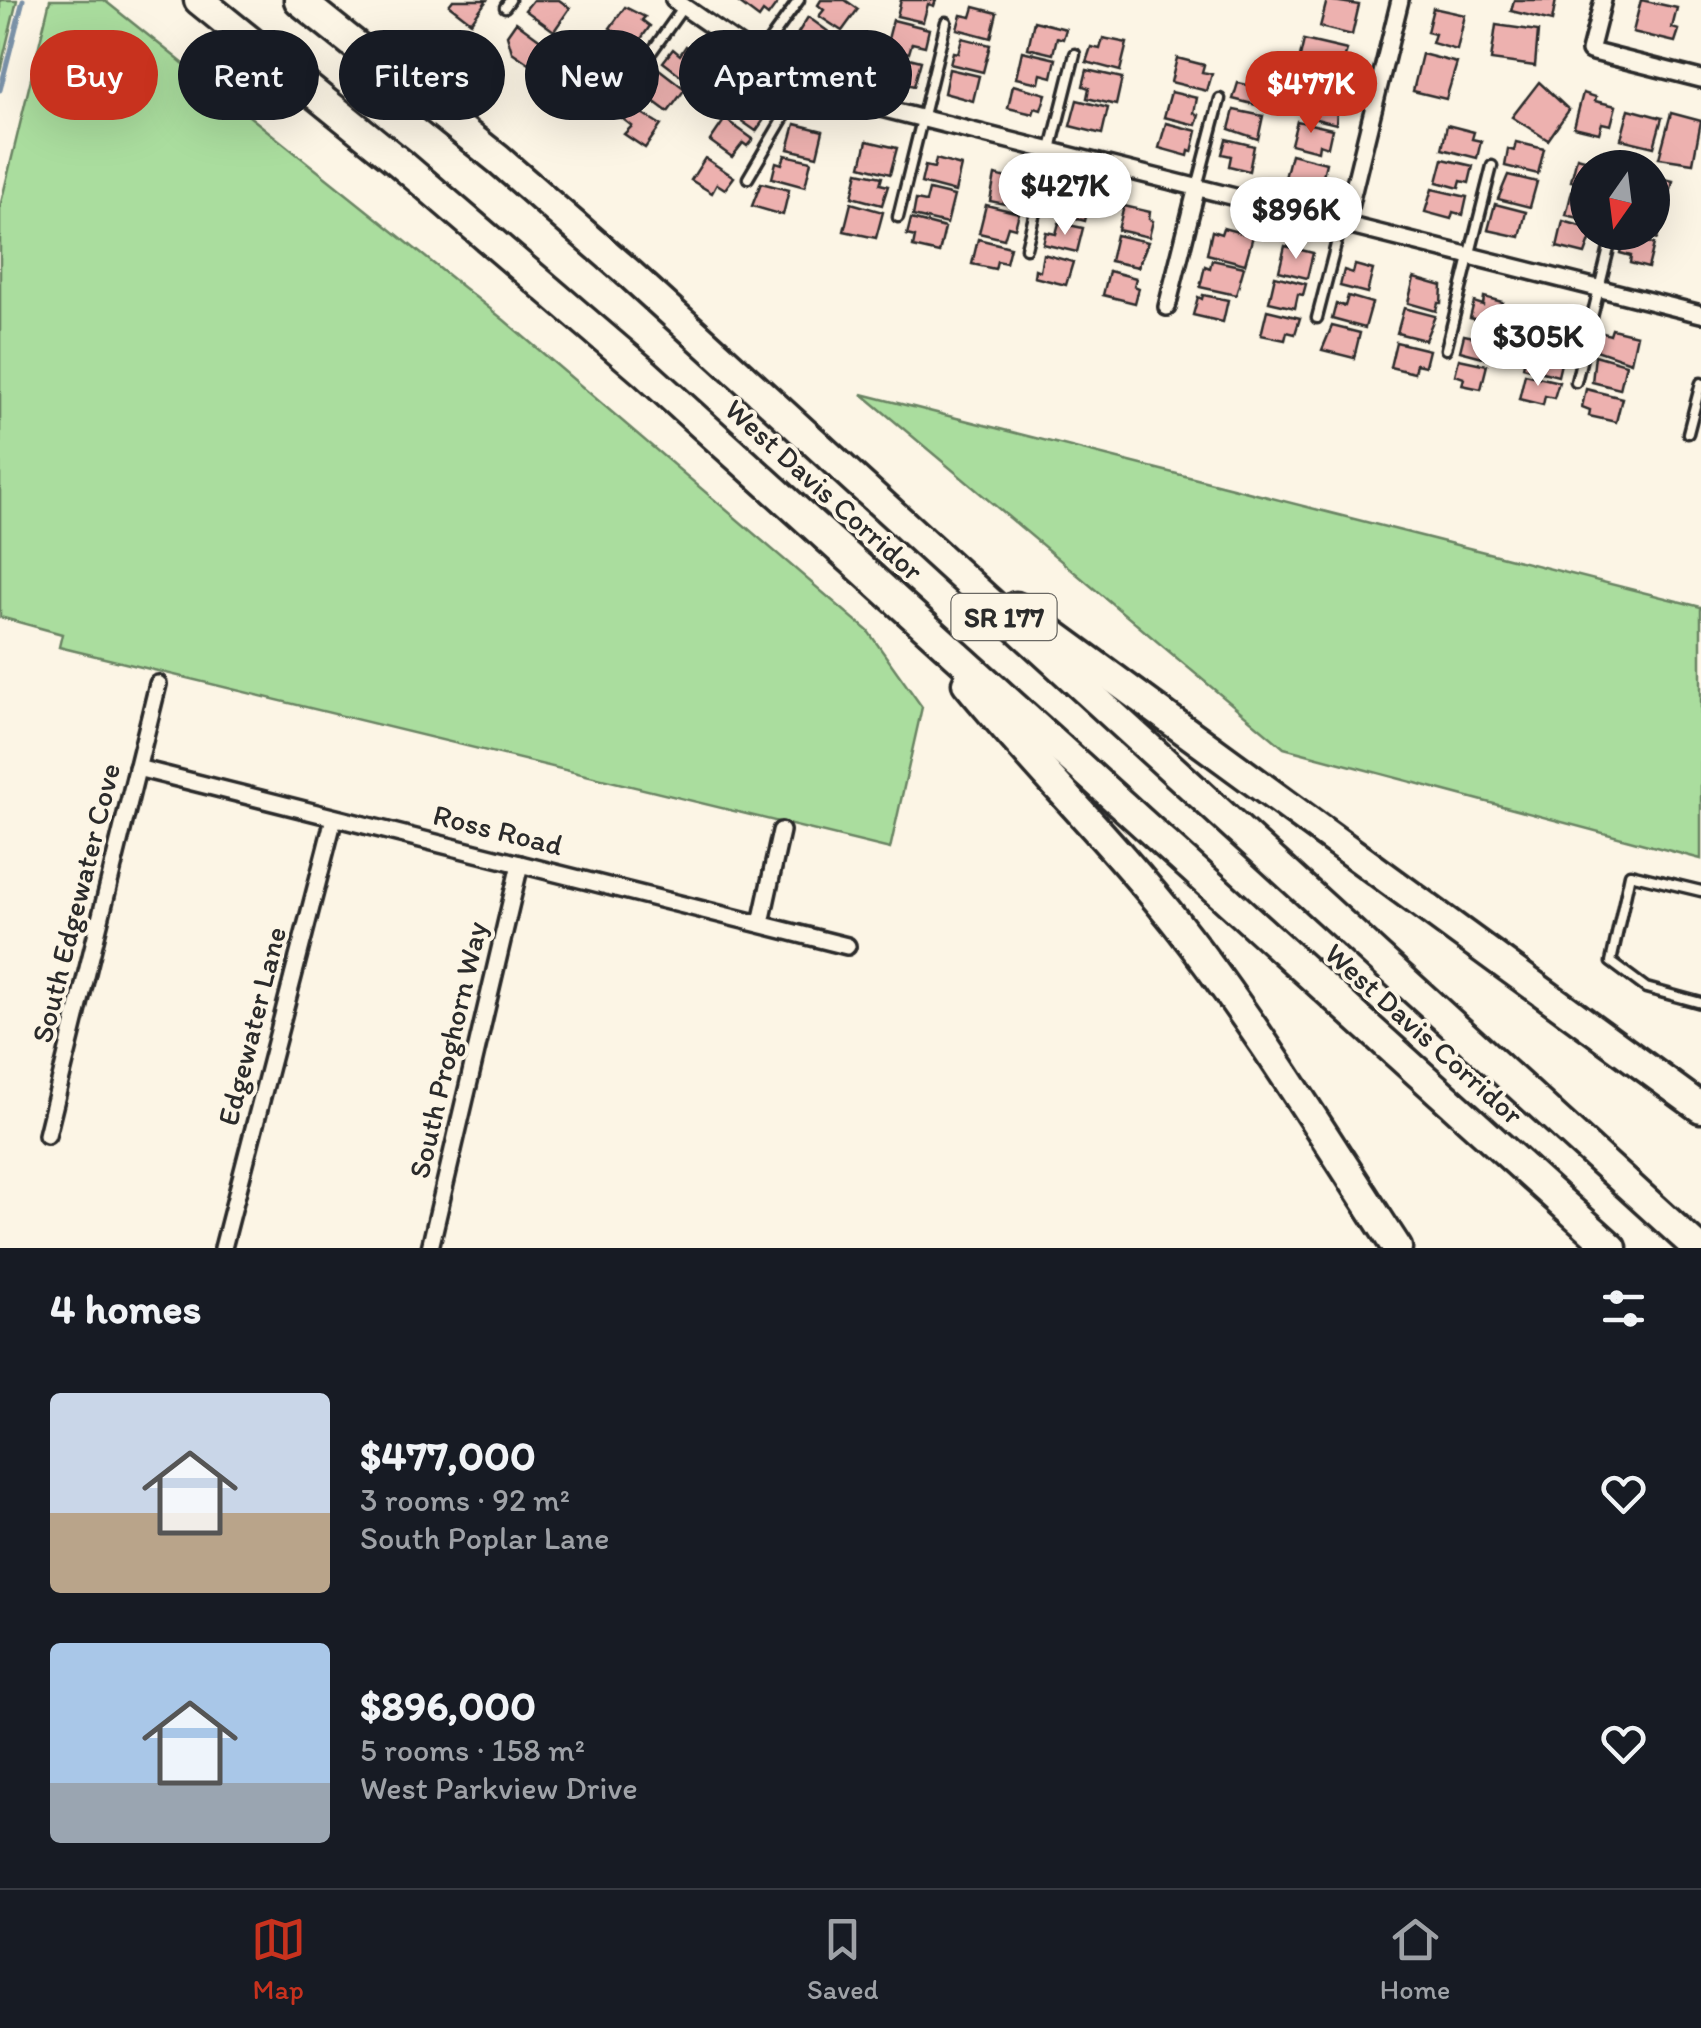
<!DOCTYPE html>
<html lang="en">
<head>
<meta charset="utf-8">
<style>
	:root { --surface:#171b24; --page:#20242c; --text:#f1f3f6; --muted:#9ea1a6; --line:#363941; --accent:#c8321e }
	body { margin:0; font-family:Itim,sans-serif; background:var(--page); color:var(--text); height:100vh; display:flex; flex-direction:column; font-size:38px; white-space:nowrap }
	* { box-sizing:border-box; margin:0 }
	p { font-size:32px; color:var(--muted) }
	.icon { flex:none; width:55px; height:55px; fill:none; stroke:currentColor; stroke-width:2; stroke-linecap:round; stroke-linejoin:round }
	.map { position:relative; height:1248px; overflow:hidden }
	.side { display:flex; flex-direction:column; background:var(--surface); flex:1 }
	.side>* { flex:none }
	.guide { position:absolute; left:30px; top:30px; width:1000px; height:90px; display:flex; gap:20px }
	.needle { width:65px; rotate:194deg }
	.tools { position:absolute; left:1570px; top:150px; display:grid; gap:20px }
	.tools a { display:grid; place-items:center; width:100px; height:100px; border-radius:50%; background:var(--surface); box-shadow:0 10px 40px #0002; font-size:50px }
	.price { position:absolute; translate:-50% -85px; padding:0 22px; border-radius:35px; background:#fff; color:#222; font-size:32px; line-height:65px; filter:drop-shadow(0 2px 5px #0008) }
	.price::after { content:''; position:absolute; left:50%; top:60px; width:30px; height:22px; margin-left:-15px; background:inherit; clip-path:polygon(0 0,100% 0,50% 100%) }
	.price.active { background:var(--accent); color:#fff }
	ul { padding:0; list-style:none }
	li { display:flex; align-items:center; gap:30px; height:250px; padding:0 50px }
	li span { display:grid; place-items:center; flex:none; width:280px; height:200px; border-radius:10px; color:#555 }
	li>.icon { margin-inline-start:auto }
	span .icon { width:120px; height:120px; fill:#fffc; stroke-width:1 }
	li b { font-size:42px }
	h2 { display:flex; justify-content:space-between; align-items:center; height:120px; padding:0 50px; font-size:42px }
	.tag { padding:0 35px; border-radius:45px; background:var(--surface); box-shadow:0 10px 40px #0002; font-size:35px; line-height:90px }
	.tag.active { background:var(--accent); color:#fff }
	.dock { display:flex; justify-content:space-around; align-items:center; height:140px; border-top:2px solid var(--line); background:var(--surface); font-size:28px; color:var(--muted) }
	.dock a { display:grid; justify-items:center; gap:5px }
	.dock .active { color:var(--accent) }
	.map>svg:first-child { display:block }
	.green { fill:#aadd9e; stroke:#6a8464; stroke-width:2.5 }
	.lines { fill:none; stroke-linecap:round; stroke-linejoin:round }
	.stream { stroke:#7a91a7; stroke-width:5 }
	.building { fill:#edb1af; stroke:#2b2b2b; stroke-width:2.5 }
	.lane-casing { stroke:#2b2b2b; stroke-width:15 }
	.street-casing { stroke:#2b2b2b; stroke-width:22 }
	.highway-casing { stroke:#2b2b2b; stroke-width:35 }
	.lane { stroke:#fcf5e5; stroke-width:8 }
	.street { stroke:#fcf5e5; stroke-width:15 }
	.highway { stroke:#fcf5e5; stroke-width:28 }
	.labels { text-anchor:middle; stroke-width:8; stroke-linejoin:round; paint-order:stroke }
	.shield { fill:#fcf5e5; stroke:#6a6863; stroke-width:2.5 }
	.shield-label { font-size:28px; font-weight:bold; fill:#2b2b2b }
	.street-label { font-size:30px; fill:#2b2b2b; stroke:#fcf5e5 }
</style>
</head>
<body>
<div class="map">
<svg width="1701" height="1248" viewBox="0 0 1701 1248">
	<rect width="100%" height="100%" fill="#fcf5e5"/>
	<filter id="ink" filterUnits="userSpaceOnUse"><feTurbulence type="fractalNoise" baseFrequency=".01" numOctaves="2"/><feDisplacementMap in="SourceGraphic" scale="20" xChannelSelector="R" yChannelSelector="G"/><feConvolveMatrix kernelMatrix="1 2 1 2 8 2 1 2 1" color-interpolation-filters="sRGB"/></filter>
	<g filter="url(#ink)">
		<g class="green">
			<polygon points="0,0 17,0 0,71"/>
			<polygon points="50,0 104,0 504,320 868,631 922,707 890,849 59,647 62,634 0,617 0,207"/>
			<polygon points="862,394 1701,607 1701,859 1284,748"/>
		</g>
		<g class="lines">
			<polyline class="stream" points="0,90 23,0"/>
		</g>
		<g class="building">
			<polygon points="453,0 487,0 471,22 449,5"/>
			<polygon points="533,0 559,0 570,8 554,31 525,10"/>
			<polygon points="741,0 777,0 779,1 768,16 763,12 759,18 739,3"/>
			<polygon points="821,0 845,0 858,9 842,31 819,16 824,10 818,5"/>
			<polygon points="901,0 936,0 934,6 928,4 923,22 897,16"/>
			<polygon points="1327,0 1359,5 1352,35 1320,27"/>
			<polygon points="1514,0 1556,0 1552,21 1511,11"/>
			<polygon points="1641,0 1677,8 1672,28 1679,30 1675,42 1633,32"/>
			<polygon points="625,7 645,17 642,20 650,26 636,46 610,28"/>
			<polygon points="974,7 997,13 991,38 957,29 961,15 971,17"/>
			<polygon points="1433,8 1465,15 1457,50 1432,43 1435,34 1427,32"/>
			<polygon points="808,17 833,35 817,57 802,47 808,40 798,33"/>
			<polygon points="893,20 929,29 925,46 912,43 909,53 886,47"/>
			<polygon points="1034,21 1066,29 1063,39 1057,37 1053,54 1028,48"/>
			<polygon points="516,22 546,44 531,65 512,52 507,35"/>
			<polygon points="1496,25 1538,31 1535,66 1491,60"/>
			<polygon points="604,32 625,47 620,55 627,60 617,74 588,54"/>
			<polygon points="962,38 990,45 983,72 950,64 953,52 958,53"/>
			<polygon points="1103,38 1127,43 1120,71 1086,62 1091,47 1100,49"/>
			<polygon points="1304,40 1347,50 1337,80 1297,70"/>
			<polygon points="686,46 704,58 688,81 663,62 673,49 680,55"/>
			<polygon points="1022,51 1056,59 1052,77 1041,74 1039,83 1016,78"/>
			<polygon points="889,53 921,61 914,86 883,78"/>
			<polygon points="1422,54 1457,63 1446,99 1413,91"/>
			<polygon points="1177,58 1204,65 1202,72 1212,74 1207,91 1171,82"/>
			<polygon points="659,69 685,89 668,112 645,95 655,82 651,79"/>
			<polygon points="949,69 979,76 973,101 944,93"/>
			<polygon points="1087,70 1122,78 1116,105 1087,98 1089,88 1083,86"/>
			<polygon points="582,72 603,88 588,113 565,95"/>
			<polygon points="1250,76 1274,82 1268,108 1233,99 1238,83 1248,85"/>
			<polygon points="1539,82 1569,110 1548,140 1512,117"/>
			<polygon points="1013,85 1046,94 1041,110 1035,108 1033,114 1008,108"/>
			<polygon points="746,91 772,108 756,131 730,113"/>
			<polygon points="1310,91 1338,98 1336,124 1304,116"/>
			<polygon points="1171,92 1197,98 1194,113 1199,115 1196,125 1164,117"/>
			<polygon points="1583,93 1596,97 1595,101 1616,106 1611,125 1602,123 1599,133 1574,127"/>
			<polygon points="1077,100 1108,108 1102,134 1070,126"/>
			<polygon points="632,107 661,125 645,148 624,134 632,126 623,119"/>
			<polygon points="1629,109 1662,118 1654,147 1621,139"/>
			<polygon points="1234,110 1263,116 1258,139 1229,129"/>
			<polygon points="1671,113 1701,121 1693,163 1659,158"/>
			<polygon points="725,119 753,139 747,146 743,143 732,157 710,141"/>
			<polygon points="1297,121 1332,129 1328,147 1319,144 1318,151 1291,144"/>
			<polygon points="1166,123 1197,131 1192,152 1189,151 1188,156 1159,148"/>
			<polygon points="795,124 823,131 817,156 788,149"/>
			<polygon points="1447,125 1474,132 1472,139 1481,141 1477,158 1442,149"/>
			<polygon points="1226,139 1254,146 1249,171 1229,166 1231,156 1222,154"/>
			<polygon points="867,141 897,148 890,174 861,166"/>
			<polygon points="1516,142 1544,149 1538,174 1505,166 1508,149 1514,151"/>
			<polygon points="1291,154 1326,163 1322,180 1312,178 1310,184 1285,178"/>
			<polygon points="785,155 811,161 805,187 772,178 776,162 782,164"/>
			<polygon points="1577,157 1603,164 1602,168 1588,168 1588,185 1571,181"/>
			<polygon points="705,158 734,177 725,189 717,184 712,193 691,180"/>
			<polygon points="936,159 961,166 955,192 921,183 925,166 934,168"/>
			<polygon points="1443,159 1473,166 1469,183 1461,181 1459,188 1437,182"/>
			<polygon points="858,172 882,177 880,184 888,186 882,205 852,197"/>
			<polygon points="995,175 1026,183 1020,207 990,201"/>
			<polygon points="1508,175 1537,182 1530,207 1498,199"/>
			<polygon points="1652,176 1673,181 1667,206 1652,203"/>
			<polygon points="761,183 789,190 783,215 752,206"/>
			<polygon points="1432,189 1467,197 1463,215 1453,212 1451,219 1425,212"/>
			<polygon points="929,190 954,196 947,224 913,216 916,200 926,202"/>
			<polygon points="1057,190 1090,199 1085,221 1051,212"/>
			<polygon points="1572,191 1588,194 1588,220 1566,215"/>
			<polygon points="851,203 883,212 876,238 844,231"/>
			<polygon points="1495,204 1526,212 1520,237 1488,230"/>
			<polygon points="986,205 1019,213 1015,228 1008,226 1004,239 979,233"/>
			<polygon points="1124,206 1150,212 1149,219 1153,221 1149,237 1118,230"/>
			<polygon points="1652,211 1664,214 1657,239 1632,232 1652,232"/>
			<polygon points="911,219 945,228 939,253 913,247 915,237 907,235"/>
			<polygon points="1563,221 1588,228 1588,232 1593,232 1585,254 1557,247"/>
			<polygon points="1059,223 1083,228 1077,252 1043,244 1046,232 1056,234"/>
			<polygon points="1223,228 1253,236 1245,264 1207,254 1212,231 1221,234"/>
			<polygon points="1116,235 1148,242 1138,267 1110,261"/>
			<polygon points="1624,236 1654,244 1648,268 1630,263 1631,256 1620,253"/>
			<polygon points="978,239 1010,247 1006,263 997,261 995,269 972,264"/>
			<polygon points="1285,246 1313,253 1307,278 1279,271"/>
			<polygon points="1043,254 1073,262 1066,285 1034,277 1035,269 1040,271"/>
			<polygon points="1212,260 1244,267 1236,295 1200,287 1205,266 1210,268"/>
			<polygon points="1355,265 1373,270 1367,293 1340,286 1344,270 1353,273"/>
			<polygon points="1109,271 1136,278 1134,286 1139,288 1135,303 1103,295"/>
			<polygon points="1275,276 1306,284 1303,295 1298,294 1295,308 1269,302"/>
			<polygon points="1414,278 1442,286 1441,303 1438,303 1436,311 1408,303"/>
			<polygon points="1203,295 1228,300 1223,322 1193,315 1198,297 1202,299"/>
			<polygon points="1348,296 1372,303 1365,328 1332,319 1336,304 1345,306"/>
			<polygon points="1484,297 1502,302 1497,325 1470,318 1474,302 1483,305"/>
			<polygon points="1404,308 1435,316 1425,340 1397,333"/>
			<polygon points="1267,310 1300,318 1295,334 1287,332 1285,340 1261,335"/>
			<polygon points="1543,310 1575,318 1568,344 1537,336"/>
			<polygon points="1332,326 1360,333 1354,358 1322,350"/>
			<polygon points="1476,328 1500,334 1494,360 1460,351 1464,335 1474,337"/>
			<polygon points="1612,329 1637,335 1631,362 1596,350 1600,332 1610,335"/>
			<polygon points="1396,342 1429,350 1425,366 1416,364 1414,373 1390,367"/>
			<polygon points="1528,343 1555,350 1554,356 1562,359 1558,376 1523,367"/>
			<polygon points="1595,355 1626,364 1620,389 1592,382"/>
			<polygon points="1459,359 1487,365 1481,389 1462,385 1464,378 1455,375"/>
			<polygon points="1525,374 1559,382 1554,398 1545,396 1543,405 1519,399"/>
			<polygon points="1586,389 1622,398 1616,422 1589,416 1590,410 1582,407"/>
		</g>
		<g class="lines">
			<g class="lane-casing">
				<g id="lane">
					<polyline points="505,7 510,0"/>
					<polyline points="757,58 799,0"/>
					<polyline points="623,92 684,6"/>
					<polyline points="748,178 801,88"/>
					<polyline points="1197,187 1220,99"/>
					<polyline points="898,217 946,22"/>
					<polyline points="1026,248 1075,54"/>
					<polyline points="1317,318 1341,225"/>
					<polyline points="1446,349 1492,166"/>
					<polyline points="1576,382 1613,232"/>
					<polyline points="1688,433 1701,383"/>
					<polyline points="1701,891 1630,874 1611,962 1646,988 1701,1003"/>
				</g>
			</g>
			<g class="street-casing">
				<g id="street">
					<polyline points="674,0 801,88 1701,314"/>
					<polyline points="1603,0 1590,51 1701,79"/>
					<polyline points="1345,224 1400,0"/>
					<polyline points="1167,307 1197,187"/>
					<polyline points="137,768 847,946"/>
					<polyline points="761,923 781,831"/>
					<polyline points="47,1135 158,684"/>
					<polyline points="223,1248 334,818"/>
					<polyline points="430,1248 520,864"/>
				</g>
			</g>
			<g class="highway-casing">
				<g id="highway">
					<polyline points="199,0 399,162 644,372 1612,1248"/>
					<polyline points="299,0 499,160 631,275 1697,1248"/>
					<polyline points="1016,607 1701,1108"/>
					<path d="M 967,683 C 1035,766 1112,841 1178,925 C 1258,1027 1326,1140 1397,1248"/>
				</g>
			</g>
			<use href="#lane" class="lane"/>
			<use href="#street" class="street"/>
			<use href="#highway" class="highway"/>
		</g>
	</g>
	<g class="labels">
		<rect class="shield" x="951.5" y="594" width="105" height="46" rx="8"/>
		<g class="shield-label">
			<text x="1004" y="627">SR 177</text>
		</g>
		<g class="street-label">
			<text transform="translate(824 490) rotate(42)" y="10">West Davis Corridor</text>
			<text transform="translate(498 830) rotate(14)" y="10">Ross Road</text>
			<text transform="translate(76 903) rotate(-76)" y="10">South Edgewater Cove</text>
			<text transform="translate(252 1026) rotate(-76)" y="10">Edgewater Lane</text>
			<text transform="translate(1424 1034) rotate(42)" y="10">West Davis Corridor</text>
			<text transform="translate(448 1050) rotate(-77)" y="10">South Proghorn Way</text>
		</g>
	</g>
</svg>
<div class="tools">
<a><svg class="needle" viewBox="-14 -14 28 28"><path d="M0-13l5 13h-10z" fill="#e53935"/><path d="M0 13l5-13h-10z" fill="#9ea1a6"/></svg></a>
</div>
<b class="price active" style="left:1311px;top:136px">$477K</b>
<b class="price" style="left:1065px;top:238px">$427K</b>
<b class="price" style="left:1296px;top:262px">$896K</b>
<b class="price" style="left:1538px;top:389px">$305K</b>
<div class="guide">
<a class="tag active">Buy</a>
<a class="tag">Rent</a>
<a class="tag">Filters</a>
<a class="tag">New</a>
<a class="tag">Apartment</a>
</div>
</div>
<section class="side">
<h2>4 homes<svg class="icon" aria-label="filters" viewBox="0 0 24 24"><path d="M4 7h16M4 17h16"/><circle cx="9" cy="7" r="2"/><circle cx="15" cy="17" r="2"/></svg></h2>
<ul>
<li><span style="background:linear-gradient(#c9d6e8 60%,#b9a48a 0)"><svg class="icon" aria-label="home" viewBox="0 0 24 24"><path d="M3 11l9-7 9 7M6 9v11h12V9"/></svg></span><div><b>$477,000</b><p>3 rooms · 92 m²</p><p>South Poplar Lane</p></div><svg class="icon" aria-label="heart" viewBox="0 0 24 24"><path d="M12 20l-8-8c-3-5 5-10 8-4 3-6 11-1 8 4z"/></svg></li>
<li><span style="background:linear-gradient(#a9c7e8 70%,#9aa5b1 0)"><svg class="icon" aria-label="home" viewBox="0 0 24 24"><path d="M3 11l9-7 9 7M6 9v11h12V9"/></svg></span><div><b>$896,000</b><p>5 rooms · 158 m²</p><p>West Parkview Drive</p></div><svg class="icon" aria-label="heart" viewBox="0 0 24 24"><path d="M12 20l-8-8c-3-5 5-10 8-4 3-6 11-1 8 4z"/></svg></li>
</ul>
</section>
<nav class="dock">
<a class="active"><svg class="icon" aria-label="map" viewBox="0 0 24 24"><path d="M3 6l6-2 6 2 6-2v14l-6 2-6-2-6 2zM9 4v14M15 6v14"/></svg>Map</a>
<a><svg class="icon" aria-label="saved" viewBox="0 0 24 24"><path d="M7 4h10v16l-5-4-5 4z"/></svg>Saved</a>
<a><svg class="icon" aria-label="home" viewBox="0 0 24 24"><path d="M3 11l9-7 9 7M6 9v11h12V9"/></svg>Home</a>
</nav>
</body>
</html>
